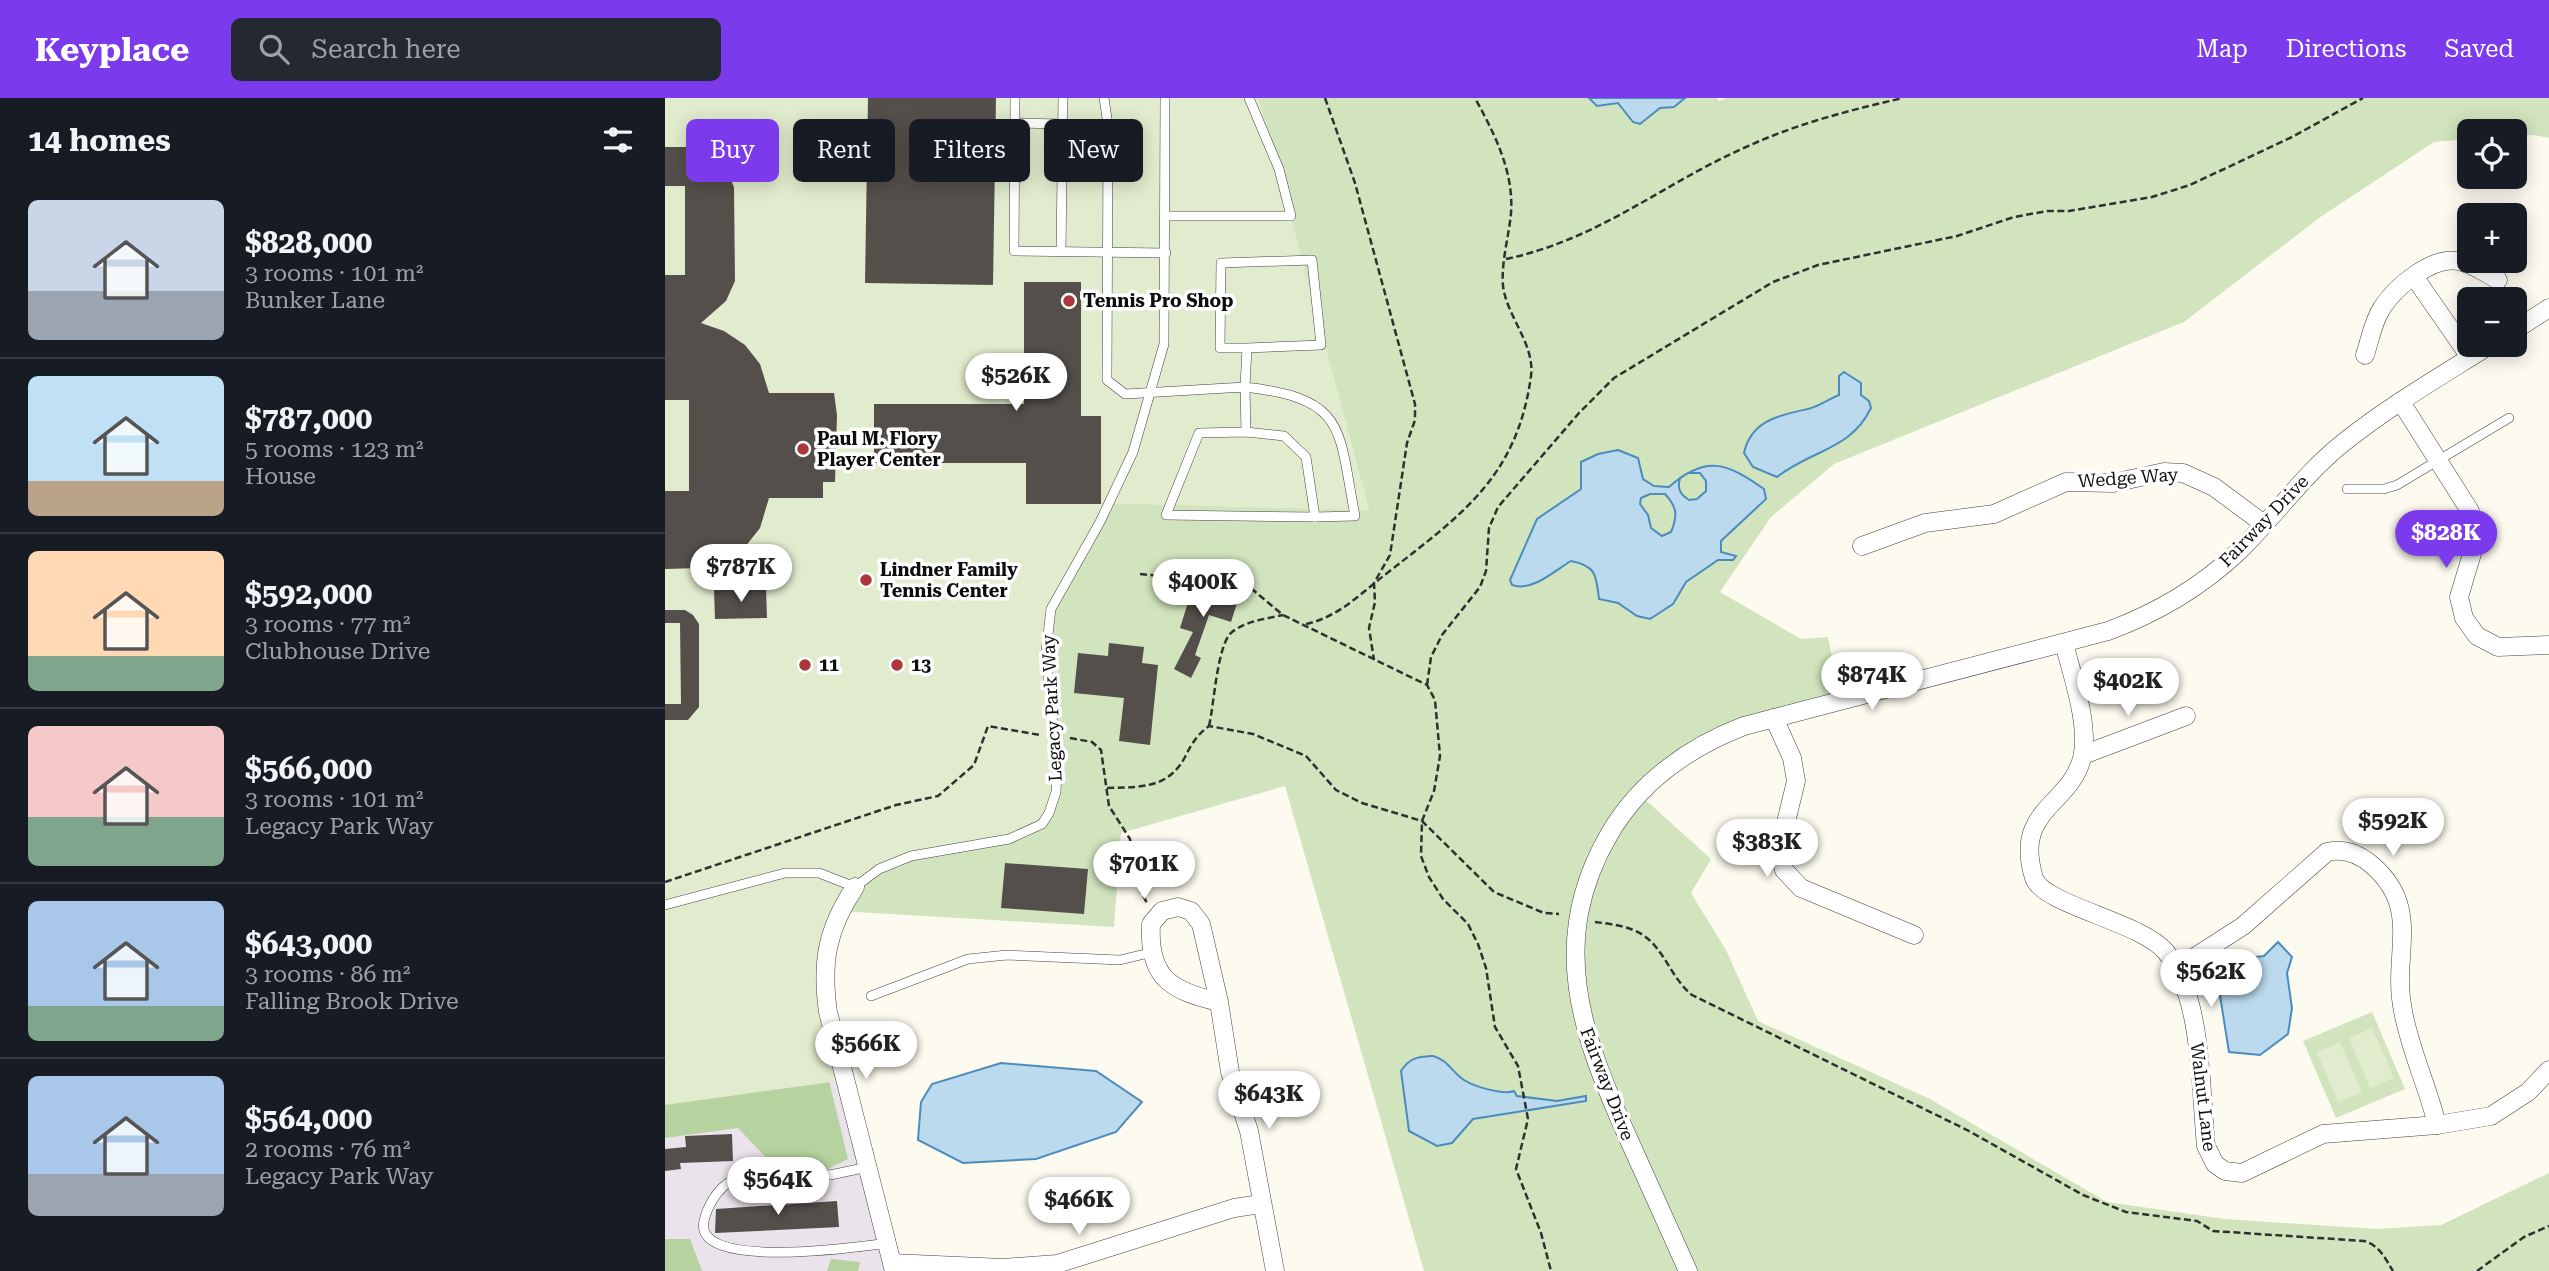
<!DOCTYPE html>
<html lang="en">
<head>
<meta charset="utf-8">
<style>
	:root { --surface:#171b24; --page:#242831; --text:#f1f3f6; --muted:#9ea1a6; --line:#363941; --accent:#7c3aed }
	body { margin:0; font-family:"Roboto Serif",serif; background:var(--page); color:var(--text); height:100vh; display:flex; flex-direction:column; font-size:26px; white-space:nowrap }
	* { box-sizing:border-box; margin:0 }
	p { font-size:23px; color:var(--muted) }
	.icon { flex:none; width:38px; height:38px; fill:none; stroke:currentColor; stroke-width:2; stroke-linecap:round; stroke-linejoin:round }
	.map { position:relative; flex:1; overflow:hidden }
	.sheet { display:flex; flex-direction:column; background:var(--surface); width:665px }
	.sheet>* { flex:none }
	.guide { position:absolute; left:21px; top:21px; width:665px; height:63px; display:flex; gap:14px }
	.controls { position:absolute; left:1792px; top:21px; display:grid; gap:14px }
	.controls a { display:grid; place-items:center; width:70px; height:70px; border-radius:10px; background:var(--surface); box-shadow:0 4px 18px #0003; font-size:35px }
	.price { position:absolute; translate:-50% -60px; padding:0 16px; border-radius:24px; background:#fff; color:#222; font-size:23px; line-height:46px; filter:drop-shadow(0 2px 4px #0008) }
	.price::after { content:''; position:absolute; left:50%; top:42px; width:21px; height:16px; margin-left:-10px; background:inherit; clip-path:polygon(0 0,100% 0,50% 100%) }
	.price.selected { background:var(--accent); color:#fff }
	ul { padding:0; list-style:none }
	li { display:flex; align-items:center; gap:21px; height:175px; padding:0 28px }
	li+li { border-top:2px solid var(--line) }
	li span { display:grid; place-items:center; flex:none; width:196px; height:140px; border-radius:10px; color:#555 }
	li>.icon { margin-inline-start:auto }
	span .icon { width:84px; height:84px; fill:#fffc; stroke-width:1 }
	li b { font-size:30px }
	h2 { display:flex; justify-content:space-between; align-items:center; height:84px; padding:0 28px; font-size:30px }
	.pill { padding:0 24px; border-radius:10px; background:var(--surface); box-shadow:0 4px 18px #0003; font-size:24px; line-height:63px }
	.pill.selected { background:var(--accent); color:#fff }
	header { display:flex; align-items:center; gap:42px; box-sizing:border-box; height:98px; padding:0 35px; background:var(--accent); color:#fff }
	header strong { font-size:33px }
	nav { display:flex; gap:38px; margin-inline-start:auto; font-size:24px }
	.search { width:490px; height:63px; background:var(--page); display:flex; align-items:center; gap:18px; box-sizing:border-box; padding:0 24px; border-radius:10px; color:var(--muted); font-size:26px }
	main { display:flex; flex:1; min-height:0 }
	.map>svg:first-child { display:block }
	.industrial { fill:#ebe3eb }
	.green { fill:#d1e4be }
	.forest { fill:#b5d29f }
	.pitch { fill:#e1ecce }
	.water { fill:#bbdaee; stroke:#4b8cbc; stroke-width:2; fill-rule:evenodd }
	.building { fill:#554f4b }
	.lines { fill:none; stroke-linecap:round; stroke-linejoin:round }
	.lane-casing { stroke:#414141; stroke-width:10 }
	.street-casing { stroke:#414141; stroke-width:19 }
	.path { stroke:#303030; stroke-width:2.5; stroke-dasharray:7 3.5; stroke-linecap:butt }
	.lane { stroke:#fff; stroke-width:9 }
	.street { stroke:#fff; stroke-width:18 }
	.poi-dot { fill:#ac373a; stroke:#fff; stroke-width:2.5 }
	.labels { text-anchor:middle; stroke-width:7; stroke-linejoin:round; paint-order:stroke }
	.poi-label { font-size:18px; font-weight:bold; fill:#0e0e0e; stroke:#fff; text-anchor:start }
	.street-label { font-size:18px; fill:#0e0e0e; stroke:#fff }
</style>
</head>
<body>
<header>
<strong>Keyplace</strong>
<div class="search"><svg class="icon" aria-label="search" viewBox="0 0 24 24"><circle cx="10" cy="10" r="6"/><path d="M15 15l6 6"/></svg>Search here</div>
<nav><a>Map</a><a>Directions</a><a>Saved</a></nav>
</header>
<main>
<section class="sheet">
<h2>14 homes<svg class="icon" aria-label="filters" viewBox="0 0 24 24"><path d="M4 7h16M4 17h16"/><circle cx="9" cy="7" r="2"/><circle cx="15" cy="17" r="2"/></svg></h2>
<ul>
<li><span style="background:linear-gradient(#c9d6e8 65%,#9aa5b1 0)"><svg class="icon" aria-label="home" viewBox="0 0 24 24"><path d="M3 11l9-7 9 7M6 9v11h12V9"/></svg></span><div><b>$828,000</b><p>3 rooms · 101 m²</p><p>Bunker Lane</p></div></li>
<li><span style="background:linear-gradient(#bfe0f5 75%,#b9a48a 0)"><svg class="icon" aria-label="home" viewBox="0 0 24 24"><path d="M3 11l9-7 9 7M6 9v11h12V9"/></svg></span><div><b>$787,000</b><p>5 rooms · 123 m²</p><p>House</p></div></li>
<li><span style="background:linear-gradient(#ffd9b3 75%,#7fa58c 0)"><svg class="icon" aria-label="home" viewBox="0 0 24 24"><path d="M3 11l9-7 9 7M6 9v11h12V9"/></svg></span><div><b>$592,000</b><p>3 rooms · 77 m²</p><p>Clubhouse Drive</p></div></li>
<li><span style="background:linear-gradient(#f6c9c9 65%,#7fa58c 0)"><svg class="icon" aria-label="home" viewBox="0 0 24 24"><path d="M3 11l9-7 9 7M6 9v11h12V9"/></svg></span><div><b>$566,000</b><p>3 rooms · 101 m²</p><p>Legacy Park Way</p></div></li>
<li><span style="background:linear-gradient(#a9c7e8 75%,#7fa58c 0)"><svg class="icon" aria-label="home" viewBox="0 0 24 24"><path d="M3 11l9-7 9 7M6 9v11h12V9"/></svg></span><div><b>$643,000</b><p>3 rooms · 86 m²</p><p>Falling Brook Drive</p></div></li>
<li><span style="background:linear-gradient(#a9c7e8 70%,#9aa5b1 0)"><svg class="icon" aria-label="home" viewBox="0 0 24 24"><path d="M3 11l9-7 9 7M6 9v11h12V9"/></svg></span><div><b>$564,000</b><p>2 rooms · 76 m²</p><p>Legacy Park Way</p></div></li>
</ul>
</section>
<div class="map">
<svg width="1884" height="1173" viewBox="0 0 1884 1173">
	<rect width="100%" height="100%" fill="#fdfbf0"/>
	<polygon class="industrial" points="171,983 222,1173 0,1173 0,1007"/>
	<g class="green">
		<polygon points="593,0 1052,0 1054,3 1062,0 1884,0 1884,40 1869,37 1850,38 1850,33 1804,33 1804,41 1769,44 1654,120 1519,224 1169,366 1106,419 1055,494 1136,541 1163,539 1175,602 1079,628 974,696 1046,761 1026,795 1061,852 1093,923 1263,1000 1442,1104 1560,1121 1712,1131 1776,1127 1884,1075 1884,1173 759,1173 620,688 456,735 449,829 174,813 381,553 386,511 444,405 704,412"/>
		<polygon points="1707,914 1740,991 1671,1020 1638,943"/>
	</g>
	<g class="forest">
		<polygon points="0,945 157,954 183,1061 128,1088 73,1030 0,1040"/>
		<polygon points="0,1141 25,1141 37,1173 0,1173"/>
		<polygon points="166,1161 195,1164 193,1173 162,1173"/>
	</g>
	<g class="pitch">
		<polygon points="0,0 593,0 704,412 444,405 386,511 381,553 391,694 377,726 344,741 246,758 189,789 158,880 181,982 0,1007"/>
		<polygon points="1707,930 1729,980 1705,990 1684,940"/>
		<polygon points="1675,944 1697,994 1673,1004 1652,954"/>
	</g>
	<g class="water">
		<polygon points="924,0 1020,0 1009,9 995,10 975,26 968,24 953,5 932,8"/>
		<path d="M 1179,274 L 1196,285 L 1196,297 L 1204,303 L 1206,310 C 1186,352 1146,352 1112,379 L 1088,369 L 1079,355 C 1086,322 1115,317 1143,311 C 1154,308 1164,301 1174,297 L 1174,278 Z"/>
		<path d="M 953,352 L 973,360 L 978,381 L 989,388 L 1004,389 C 1041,356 1062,365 1099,391 L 1101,401 L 1056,443 L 1056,454 L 1071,458 L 1068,462 L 1053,462 L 1021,484 L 1008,506 L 985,521 L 972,518 L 953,505 L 934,501 C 931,478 932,468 906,463 C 889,473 867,494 847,487 L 845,482 L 872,421 L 916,391 L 916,364 L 933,356 ZM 1023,375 L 1035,375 L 1041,383 L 1041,393 L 1032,401 L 1024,402 C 1015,396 1012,391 1015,380 ZM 985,396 L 1000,396 C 1012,409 1013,417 1006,434 L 997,438 L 986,430 L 983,417 L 975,406 L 976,400 Z"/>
		<polygon points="1613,844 1627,859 1622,875 1627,910 1623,936 1595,957 1564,954 1552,879 1573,861 1599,858"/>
		<path d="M 768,958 C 783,962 787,974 799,982 C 810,989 838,997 849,993 L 852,998 L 892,1003 L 921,998 L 921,1003 L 808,1021 L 787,1045 L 772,1048 L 744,1033 L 736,973 C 745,959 753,959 768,958 Z"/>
		<polygon points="336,965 431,973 477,1004 451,1034 371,1061 298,1065 253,1042 256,1004 267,986"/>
	</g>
	<g class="building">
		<polygon points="203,0 331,0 328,187 200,185"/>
		<polygon points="0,49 27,49 48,57 60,68 69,89 70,183 61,203 36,225 59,233 80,247 95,266 104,295 169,295 172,317 170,384 158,384 158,400 104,400 95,430 80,449 60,463 36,470 0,471 0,393 24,393 24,302 0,302 0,177 20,177 20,88 0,88"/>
		<polygon points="359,184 416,184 416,318 436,318 436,406 361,406 361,365 209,365 209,306 359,306"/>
		<polygon points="530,482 575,496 566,524 544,517 530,557 536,560 526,580 509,571 528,534 515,530"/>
		<polygon points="101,491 102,520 50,521 49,492"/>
		<polygon points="0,512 20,512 28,517 34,526 34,609 23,622 0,622 0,606 16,606 15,525 0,525"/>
		<polygon points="444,545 479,549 477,565 493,567 485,647 454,643 459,600 409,595 413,555 443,558"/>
		<polygon points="340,765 423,771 419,816 336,810"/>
		<polygon points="67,1036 68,1063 15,1065 16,1071 0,1073 0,1051 21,1049 20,1038"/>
		<polygon points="172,1103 174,1129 50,1135 51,1111"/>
	</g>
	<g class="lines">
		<g class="lane-casing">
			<g id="lane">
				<polyline points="350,0 349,153 501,155"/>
				<polyline points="439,0 443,27 442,282 460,296 580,289 581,334 534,335 501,417 650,419 641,359 619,338 581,334"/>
				<polyline points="350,25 443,27"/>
				<polyline points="501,118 626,118 614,71 584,0"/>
				<polyline points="396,153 398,0"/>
				<path d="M 582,250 L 656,247 L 647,162 L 556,165 L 555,250 L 582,250 L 580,289 C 682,301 673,329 690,418 L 650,419"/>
				<polyline points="1682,391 1719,391 1732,387 1844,320"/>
				<polyline points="0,807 120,775 154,775 190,789 214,771 246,758 344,741 377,726 384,715 391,694 392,672 381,553 386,511 435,424 468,354 499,246 500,0"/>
				<polyline points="206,898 303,861 342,857 455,862 488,854"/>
				<path d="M 203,1069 C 163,1078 138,1083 97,1081 C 86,1080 75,1078 65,1084 C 52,1091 42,1109 39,1123 C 28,1173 193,1149 223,1145"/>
			</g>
		</g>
		<g class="street-casing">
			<g id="street">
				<polyline points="1750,180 1805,259"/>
				<polyline points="1850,232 1884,210"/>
				<path d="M 1700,257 C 1705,242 1708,223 1717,210 C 1730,189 1767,158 1793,163 C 1807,165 1820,175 1833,182"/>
				<polyline points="1736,304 1805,413 1809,449 1794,499 1799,520 1812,538 1833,549 1884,547"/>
				<polyline points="1197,448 1260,425 1329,416 1401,384 1448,385 1499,374 1518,375 1549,389 1599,426"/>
				<path d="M 1399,545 C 1407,577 1425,628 1417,660 C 1405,708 1348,711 1369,780 C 1378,807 1477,824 1501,854 C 1538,900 1535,990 1541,1048 L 1550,1066 L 1560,1073 L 1577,1075 L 1658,1036 L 1772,1027 L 1826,1018 L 1863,994 L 1884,972"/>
				<polyline points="1109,620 1127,660 1131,683 1114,753 1119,772 1136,790 1249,837"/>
				<polyline points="1418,657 1521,618"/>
				<path d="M 190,789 C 162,831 156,864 163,914 L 229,1173"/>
				<path d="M 1511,871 L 1578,828 L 1662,754 C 1680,750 1694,756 1707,767 C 1758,811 1726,857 1738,913 C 1745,952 1763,989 1772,1027"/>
				<path d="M 554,904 C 506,893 483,880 486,826 L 497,813 L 513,809 L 526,813 L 536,826 L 554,904 L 565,974 L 584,1033 L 610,1173"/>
				<polyline points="227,1165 338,1170 392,1166 569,1110 596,1106"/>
				<path d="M 1023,1173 C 1003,1129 984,1086 964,1042 C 917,938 881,843 945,735 C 975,684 1024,649 1079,628 L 1443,533 C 1492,515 1535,490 1574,453 C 1610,418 1639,376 1678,345 C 1724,308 1776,278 1825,247"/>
			</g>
		</g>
		<g class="path">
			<polyline points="660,0 690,85 750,306 750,322 742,345 725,457 709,485 710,504 704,530 709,562"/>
			<path d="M 841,161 C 935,141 997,86 1081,49 C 1131,26 1185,12 1238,0"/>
			<polyline points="475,476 513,480 559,476 575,481 618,517 762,587 770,602 775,658 769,693 757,723 756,758 764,779 778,801 803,826 813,846 821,870 830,929 853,968 863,1021 851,1071 876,1135 886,1173"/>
			<path d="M 641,526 C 674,519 696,495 721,476 C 796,417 852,380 866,278 C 870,246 842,219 838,188 C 836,164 844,138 846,115 C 849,73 829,35 810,0"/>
			<polyline points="762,587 766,559 777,537 815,489 821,473 824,430 833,409 914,315 949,280 1108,184 1153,167 1292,138 1349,119 1382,113 1404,113 1487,99 1525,87 1627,39 1698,0"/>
			<path d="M 544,628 C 549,608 552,546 567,534 C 581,523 600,521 618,517"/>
			<polyline points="405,640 427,644 436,652 444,708 465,741 473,788 483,807"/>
			<path d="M 442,690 C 475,689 503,691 520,659 C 527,645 532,637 544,628 L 588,636 L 641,658 L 671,692 L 697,705 L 757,723 L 829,794 L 879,815 L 894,816"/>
			<polyline points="0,784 231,707 273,698 309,667 323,628 375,637"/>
			<path d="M 930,824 C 946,826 964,828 978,837 C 1000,852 1006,880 1027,897 L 1302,1032 L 1418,1097 L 1461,1114 L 1532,1123 L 1548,1133 L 1699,1143 C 1714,1147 1720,1160 1728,1173"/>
			<polyline points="1812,1173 1859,1139 1884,1128"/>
		</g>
		<use href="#lane" class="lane"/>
		<use href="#street" class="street"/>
	</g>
	<g class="poi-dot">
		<circle cx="404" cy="203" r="7"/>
		<circle cx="138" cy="351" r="7"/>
		<circle cx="201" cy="482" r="7"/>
		<circle cx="140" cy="567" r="7"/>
		<circle cx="232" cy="567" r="7"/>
	</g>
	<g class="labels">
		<g class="poi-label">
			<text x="418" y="209">Tennis Pro Shop</text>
			<text x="152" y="347">Paul M. Flory<tspan x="152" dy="21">Player Center</tspan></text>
			<text x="215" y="478">Lindner Family<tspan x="215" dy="21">Tennis Center</tspan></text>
			<text x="154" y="573">11</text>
			<text x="246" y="573">13</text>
		</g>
		<g class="street-label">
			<text transform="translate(1463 380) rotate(-4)" y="6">Wedge Way</text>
			<text transform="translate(1599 423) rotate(-46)" y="6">Fairway Drive</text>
			<text transform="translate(387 610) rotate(-93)" y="6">Legacy Park Way</text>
			<text transform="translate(942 986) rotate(69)" y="6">Fairway Drive</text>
			<text transform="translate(1538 999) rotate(83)" y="6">Walnut Lane</text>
		</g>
	</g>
</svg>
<div class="controls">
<a><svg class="icon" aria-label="locate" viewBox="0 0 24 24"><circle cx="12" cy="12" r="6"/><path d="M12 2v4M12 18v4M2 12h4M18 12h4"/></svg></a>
<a>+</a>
<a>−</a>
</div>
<b class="price" style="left:351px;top:315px">$526K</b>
<b class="price selected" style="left:1781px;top:472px">$828K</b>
<b class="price" style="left:76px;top:506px">$787K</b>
<b class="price" style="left:538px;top:521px">$400K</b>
<b class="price" style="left:1207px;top:614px">$874K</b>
<b class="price" style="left:1463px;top:620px">$402K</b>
<b class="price" style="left:1728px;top:760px">$592K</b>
<b class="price" style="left:1102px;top:781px">$383K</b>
<b class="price" style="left:479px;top:803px">$701K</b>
<b class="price" style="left:1546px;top:911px">$562K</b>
<b class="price" style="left:201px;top:983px">$566K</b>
<b class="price" style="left:604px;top:1033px">$643K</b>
<b class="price" style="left:113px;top:1119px">$564K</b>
<b class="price" style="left:414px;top:1139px">$466K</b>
<div class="guide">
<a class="pill selected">Buy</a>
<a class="pill">Rent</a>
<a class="pill">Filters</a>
<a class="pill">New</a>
</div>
</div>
</main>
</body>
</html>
